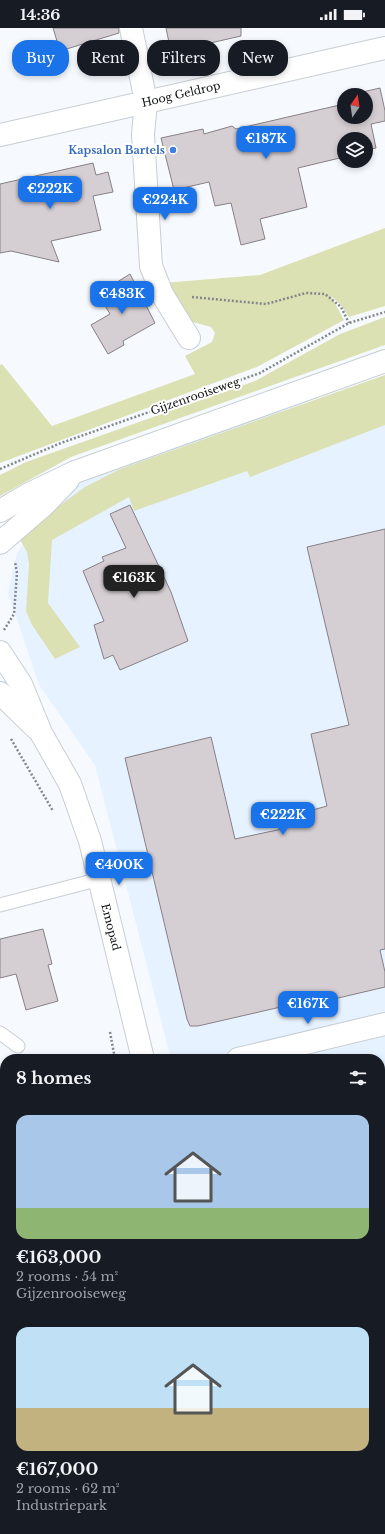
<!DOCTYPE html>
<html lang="en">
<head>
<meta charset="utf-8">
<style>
	:root { --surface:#171b24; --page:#242831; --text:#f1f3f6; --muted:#9ea1a6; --accent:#1a73e8 }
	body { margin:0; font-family:"Libre Baskerville",serif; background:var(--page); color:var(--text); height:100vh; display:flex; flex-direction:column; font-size:15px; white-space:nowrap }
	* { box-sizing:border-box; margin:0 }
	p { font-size:13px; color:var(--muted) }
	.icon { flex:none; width:22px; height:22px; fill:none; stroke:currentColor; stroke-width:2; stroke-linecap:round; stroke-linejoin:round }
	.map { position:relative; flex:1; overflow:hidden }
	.sheet { position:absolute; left:0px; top:1026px; width:385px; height:480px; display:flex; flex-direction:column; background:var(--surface); border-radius:16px 16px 0 0; box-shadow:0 2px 6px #0003 }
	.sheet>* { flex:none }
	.guide { position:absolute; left:12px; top:12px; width:361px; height:36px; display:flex; gap:8px }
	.needle { width:26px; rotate:13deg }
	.fabs { position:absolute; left:337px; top:60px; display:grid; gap:8px }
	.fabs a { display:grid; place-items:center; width:36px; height:36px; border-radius:50%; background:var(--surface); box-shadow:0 2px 6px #0003; font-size:20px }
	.price { position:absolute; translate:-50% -34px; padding:0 9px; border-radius:8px; background:var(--accent); color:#fff; font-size:13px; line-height:26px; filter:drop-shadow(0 1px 2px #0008) }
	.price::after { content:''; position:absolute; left:50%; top:24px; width:12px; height:9px; margin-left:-6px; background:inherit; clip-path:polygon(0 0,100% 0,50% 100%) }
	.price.active { background:#222; color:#fff }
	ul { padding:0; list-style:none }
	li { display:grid; align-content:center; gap:8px; height:212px; padding:0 16px }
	li span { display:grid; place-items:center; height:124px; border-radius:12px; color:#555 }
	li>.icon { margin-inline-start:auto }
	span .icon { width:72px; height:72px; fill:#fffc; stroke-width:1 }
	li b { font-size:17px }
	h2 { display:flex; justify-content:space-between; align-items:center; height:48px; padding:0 16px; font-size:17px }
	.tag { padding:0 14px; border-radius:16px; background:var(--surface); box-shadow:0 2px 6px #0003; font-size:14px; line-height:36px }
	.tag.active { background:var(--accent); color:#fff }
	.status { display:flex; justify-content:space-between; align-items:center; height:28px; padding:0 20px; background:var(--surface); direction:ltr }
	.status svg { height:11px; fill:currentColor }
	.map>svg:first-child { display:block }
	.built { fill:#e6f2ff }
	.green { fill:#dce1b4 }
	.building { fill:#d5ced3; stroke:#878085 }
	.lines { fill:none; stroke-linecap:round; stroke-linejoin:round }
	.service-casing { stroke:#c7ced4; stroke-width:15 }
	.minor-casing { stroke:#c7ced4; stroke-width:24 }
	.secondary-casing { stroke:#c7ced4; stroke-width:24 }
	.path { stroke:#84878a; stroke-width:2.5; stroke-dasharray:2 2; stroke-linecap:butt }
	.service { stroke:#fff; stroke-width:13 }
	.minor { stroke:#fff; stroke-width:22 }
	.secondary { stroke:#fff; stroke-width:22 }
	.shop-dot { fill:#3f7fe0; stroke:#fff; stroke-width:1.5 }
	.labels { text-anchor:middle; stroke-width:4; stroke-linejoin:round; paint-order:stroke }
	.street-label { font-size:11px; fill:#101214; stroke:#fff }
	.shop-label { font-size:11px; font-weight:bold; fill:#366cbe; stroke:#fff; text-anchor:end }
</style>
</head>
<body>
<div class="status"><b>14:36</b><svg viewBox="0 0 49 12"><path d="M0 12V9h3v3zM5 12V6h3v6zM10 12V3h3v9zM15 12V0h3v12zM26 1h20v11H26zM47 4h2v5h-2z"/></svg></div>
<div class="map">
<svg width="385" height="1506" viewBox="0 0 385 1506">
	<rect width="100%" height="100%" fill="#f6fafe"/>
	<polygon class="built" points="385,349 385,1506 287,1506 286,1501 380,1501 380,1031 171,1031 95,737 39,657 8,565 17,525 60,463 145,428"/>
	<g class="green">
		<polygon points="385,200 385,278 349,289 340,276 331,268 344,292 257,339 0,435 0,337 2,336 52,398 195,346 185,328 212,314 215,305 211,299 185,292 163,255 260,247"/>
		<polygon points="385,289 385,317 71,429 0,468 0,447 26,434 255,353 340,306"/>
		<polygon points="385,347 385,397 250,449 247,443 134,483 129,469 52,512 48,575 80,619 55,631 32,597 26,583 29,536 27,524 19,510 51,484 85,459 120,441"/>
	</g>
	<g class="building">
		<polygon points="53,0 119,0 119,5 60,23"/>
		<polygon points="166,0 241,0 241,8 171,24"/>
		<polygon points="380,60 385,83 385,93 371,96 376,120 366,122 366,111 344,111 344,129 298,140 307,179 260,191 265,211 241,217 231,175 215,178 209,154 174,162 161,110 203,101 204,106 232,98 236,101 344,76 344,89 366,89 366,67 354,66"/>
		<polygon points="93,135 96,147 108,144 113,164 93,168 101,202 51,213 59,234 11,223 0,225 0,156"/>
		<polygon points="130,246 155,295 123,313 124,317 108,326 91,297 110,286 98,266"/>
		<polygon points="130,477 171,564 188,613 120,642 113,627 104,631 94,597 104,593 83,543 104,533 102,529 126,520 110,486"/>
		<polygon points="385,501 385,921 380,922 385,944 385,959 334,971 333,967 198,998 190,998 187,991 125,730 211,709 235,811 282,801 280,791 327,778 311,706 349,697 307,519"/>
		<polygon points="43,901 52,936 48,937 58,973 26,982 16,946 0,950 0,911"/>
	</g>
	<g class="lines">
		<g class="service-casing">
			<g id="service">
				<polyline points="0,877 100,851"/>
				<polyline points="0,1005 18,1018"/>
			</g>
		</g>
		<g class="minor-casing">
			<g id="minor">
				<polyline points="131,0 146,74 143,106 151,238 162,266 189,310"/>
				<polyline points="0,107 385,20"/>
				<polyline points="238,1031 385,996"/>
			</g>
		</g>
		<g class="secondary-casing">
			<g id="secondary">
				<polyline points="0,483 29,466 75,444 385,333"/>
				<polyline points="0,515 44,477 68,452"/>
				<polyline points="0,624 21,656 41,705 70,756 90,813 143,1031"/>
				<polyline points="0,665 36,700"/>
				<polyline points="252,1501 254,1506"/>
			</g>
		</g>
		<g class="path">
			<polyline points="192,269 266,276 306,265 325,266 341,279 349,295"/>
			<polyline points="0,441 61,415 260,345 349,295 385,284"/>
			<polyline points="4,602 14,586 17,545 15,534"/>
			<polyline points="11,711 53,783"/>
			<polyline points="110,1004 115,1031"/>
		</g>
		<use href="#service" class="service"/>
		<use href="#minor" class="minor"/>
		<use href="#secondary" class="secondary"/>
	</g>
	<circle class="shop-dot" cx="173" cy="122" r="4"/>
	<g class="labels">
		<g class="street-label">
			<text transform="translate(181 66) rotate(-13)" y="4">Hoog Geldrop</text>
			<text transform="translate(195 368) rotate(-19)" y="4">Gijzenrooiseweg</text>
			<text transform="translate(111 899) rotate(76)" y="4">Emopad</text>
		</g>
		<g class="shop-label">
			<text x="165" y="126">Kapsalon Bartels</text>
		</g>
	</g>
</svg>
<div class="fabs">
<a><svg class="needle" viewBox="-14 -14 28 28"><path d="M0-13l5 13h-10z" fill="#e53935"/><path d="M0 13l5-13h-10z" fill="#9ea1a6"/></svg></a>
<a><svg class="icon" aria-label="layers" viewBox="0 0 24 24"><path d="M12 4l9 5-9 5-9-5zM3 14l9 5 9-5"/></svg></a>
</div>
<b class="price" style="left:266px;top:132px">€187K</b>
<b class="price" style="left:50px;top:182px">€222K</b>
<b class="price" style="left:165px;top:193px">€224K</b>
<b class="price" style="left:122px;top:287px">€483K</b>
<b class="price active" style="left:134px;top:571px">€163K</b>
<b class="price" style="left:283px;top:808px">€222K</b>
<b class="price" style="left:119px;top:858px">€400K</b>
<b class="price" style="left:308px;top:997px">€167K</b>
<div class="guide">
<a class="tag active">Buy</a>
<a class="tag">Rent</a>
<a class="tag">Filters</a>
<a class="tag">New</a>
</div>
<section class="sheet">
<h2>8 homes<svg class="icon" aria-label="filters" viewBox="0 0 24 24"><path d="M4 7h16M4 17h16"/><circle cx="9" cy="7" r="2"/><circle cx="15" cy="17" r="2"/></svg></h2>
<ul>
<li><span style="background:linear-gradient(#a9c7e8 75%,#8fb573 0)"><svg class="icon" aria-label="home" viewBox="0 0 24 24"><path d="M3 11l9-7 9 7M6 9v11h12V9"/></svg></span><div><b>€163,000</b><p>2 rooms · 54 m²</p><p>Gijzenrooiseweg</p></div></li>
<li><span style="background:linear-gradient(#bfe0f5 65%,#c2b280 0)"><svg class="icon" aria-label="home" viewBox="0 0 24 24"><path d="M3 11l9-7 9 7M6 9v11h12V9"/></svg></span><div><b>€167,000</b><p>2 rooms · 62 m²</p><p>Industriepark</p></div></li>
</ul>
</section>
</div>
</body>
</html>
